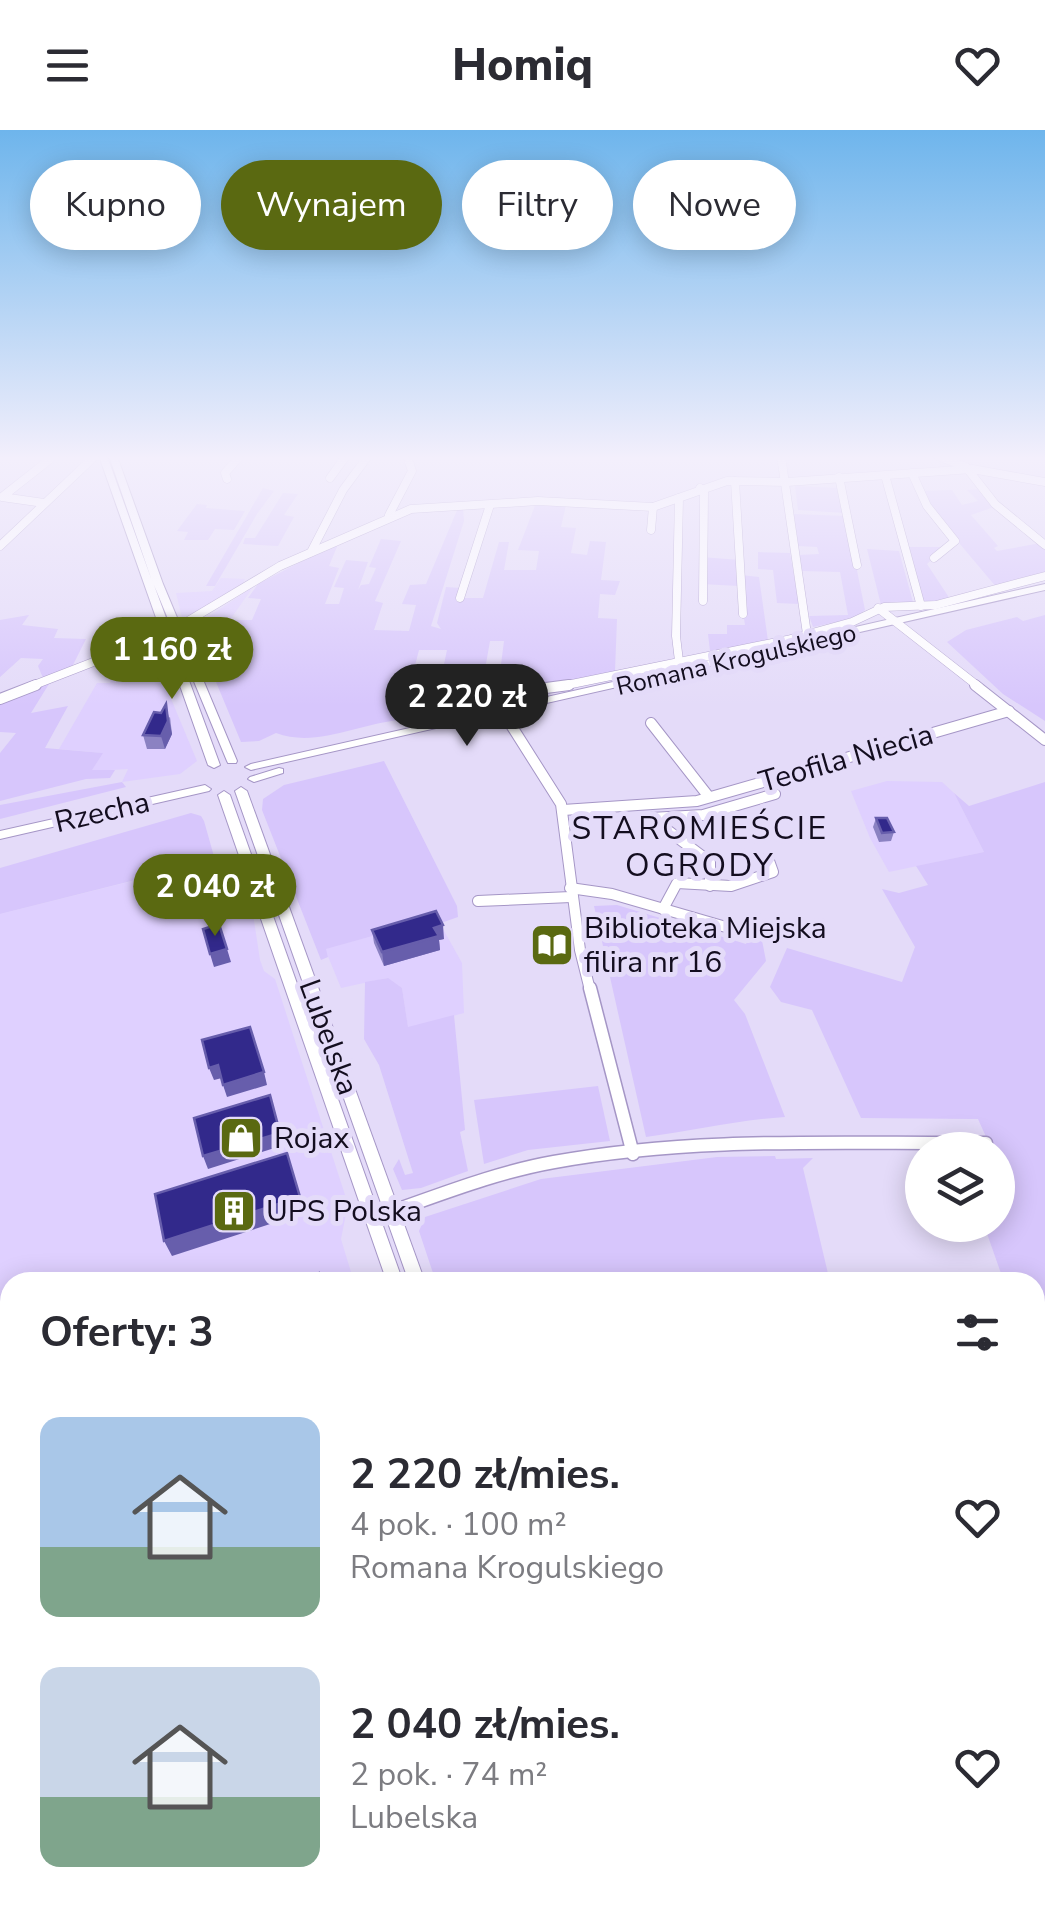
<!DOCTYPE html>
<html lang="pl">
<head>
<meta charset="utf-8">
<style>
	:root { --surface:#fff; --page:#f2f2f3; --text:#2b2b33; --muted:#7c7c81; --accent:#5a6911 }
	body { margin:0; font-family:"Nunito Sans",sans-serif; background:var(--page); color:var(--text); height:100vh; display:flex; flex-direction:column; font-size:38px; white-space:nowrap }
	* { box-sizing:border-box; margin:0 }
	p { font-size:32px; color:var(--muted) }
	.icon { flex:none; width:55px; height:55px; fill:none; stroke:currentColor; stroke-width:2; stroke-linecap:round; stroke-linejoin:round }
	.map { position:relative; flex:1; overflow:hidden }
	.sheet { position:absolute; left:0px; top:1142px; width:1045px; height:642px; display:flex; flex-direction:column; background:var(--surface); border-radius:30px 30px 0 0; box-shadow:0 5px 25px #0003 }
	.sheet>* { flex:none }
	.guide { position:absolute; left:30px; top:30px; width:985px; height:90px; display:flex; gap:20px }
	.fabs { position:absolute; left:905px; top:1002px; display:grid; gap:20px }
	.fabs a { display:grid; place-items:center; width:110px; height:110px; border-radius:50%; background:var(--surface); box-shadow:0 5px 25px #0003; font-size:50px }
	.price { position:absolute; translate:-50% -85px; padding:0 22px; border-radius:35px; background:var(--accent); color:#fff; font-size:32px; line-height:65px; filter:drop-shadow(0 2px 5px #0008) }
	.price::after { content:''; position:absolute; left:50%; top:60px; width:30px; height:22px; margin-left:-15px; background:inherit; clip-path:polygon(0 0,100% 0,50% 100%) }
	.price.active { background:#222; color:#fff }
	ul { padding:0; list-style:none }
	li { display:flex; align-items:center; gap:30px; height:250px; padding:0 40px }
	li span { display:grid; place-items:center; flex:none; width:280px; height:200px; border-radius:20px; color:#555 }
	li>.icon { margin-inline-start:auto }
	span .icon { width:120px; height:120px; fill:#fffc; stroke-width:1 }
	li b { font-size:42px }
	h2 { display:flex; justify-content:space-between; align-items:center; height:120px; padding:0 40px; font-size:42px }
	.chip { padding:0 35px; border-radius:45px; background:var(--surface); box-shadow:0 5px 25px #0003; font-size:35px; line-height:90px }
	.chip.active { background:var(--accent); color:#fff }
	header { display:flex; justify-content:space-between; align-items:center; height:130px; padding:0 40px; background:var(--surface); font-size:45px; font-weight:800 }
	.map>svg:first-child { display:block }
	.built { fill:#dfd0ff }
	.green { fill:#d7c6fc }
	.lines { fill:none; stroke-linecap:round; stroke-linejoin:round }
	.minor-far3-casing { stroke:#a596c6; stroke-width:9 }
	.minor-far2-casing { stroke:#a596c6; stroke-width:12 }
	.minor-far1-casing { stroke:#a596c6; stroke-width:15 }
	.minor-casing { stroke:#a596c6; stroke-width:19 }
	.major-casing { stroke:#a596c6; stroke-width:2 }
	.minor-far3 { stroke:#fff; stroke-width:8 }
	.minor-far2 { stroke:#fff; stroke-width:10 }
	.minor-far1 { stroke:#fff; stroke-width:12 }
	.minor { stroke:#fff; stroke-width:16 }
	.major { fill:#fff; fill-rule:evenodd }
	.wall { fill:#8b82c2 }
	.shaded-wall { fill:#675eac }
	.building { fill:#32298b; stroke:#675eac; stroke-width:2.5 }
	.labels { text-anchor:middle; stroke-width:10; stroke-linejoin:round; paint-order:stroke }
	.far-street-label { font-size:25px; fill:#130d1f; stroke:#e4dbf9 }
	.street-label { font-size:30px; fill:#130d1f; stroke:#e4dbf9 }
	.poi-label { font-size:30px; fill:#130d1f; stroke:#e4dbf9; text-anchor:start }
	.neighbourhood-label { font-size:32px; letter-spacing:2.5px; fill:#130d1f; stroke:#e4dbf9 }
</style>
</head>
<body>
<header><svg class="icon" aria-label="menu" viewBox="0 0 24 24"><path d="M4 6h16M4 12h16M4 18h16"/></svg>Homiq<svg class="icon" aria-label="heart" viewBox="0 0 24 24"><path d="M12 20l-8-8c-3-5 5-10 8-4 3-6 11-1 8 4z"/></svg></header>
<div class="map">
<svg width="1045" height="1784" viewBox="0 0 1045 1784">
	<rect width="100%" height="100%" fill="#e4dbf9"/>
	<g class="built">
		<polygon points="221,448 245,449 242,455 191,487 182,488 176,463 212,461"/>
		<polygon points="253,457 232,487 216,552 193,497"/>
		<polygon points="151,510 164,552 197,631 180,644 122,652 128,639 91,641 102,623 59,619 97,553 110,553 123,520"/>
		<polygon points="887,651 942,652 954,663 984,722 889,742 870,708 851,661"/>
		<polygon points="233,726 253,784 260,830 264,841 275,849 348,1074 341,1109 354,1152 10,1152 10,1273 0,1276 0,784"/>
		<polygon points="437,788 462,833 464,883 408,898 402,858 387,848 341,858 325,819"/>
		<polygon points="273,1775 480,1775 480,1784 272,1784"/>
	</g>
	<g class="green">
		<polygon points="795,356 840,358 845,383 798,380"/>
		<polygon points="263,358 274,361 257,384 215,456 206,456"/>
		<polygon points="982,359 997,376 971,385 998,416 994,418 997,421 1041,413 1045,417 1045,443 997,458 933,382 921,361 952,360 962,375 978,371 967,360"/>
		<polygon points="283,363 298,364 284,385 294,387 278,416 243,414 245,408 255,408"/>
		<path d="M 536,373 L 566,375 L 561,397 L 576,398 L 571,423 L 587,425 L 590,411 L 606,412 L 601,450 L 620,451 L 615,465 L 600,464 L 598,488 L 617,489 L 615,541 L 523,560 L 498,558 L 504,511 L 490,511 L 481,562 L 434,582 L 447,520 L 419,520 L 408,563 L 424,563 L 419,582 L 405,581 L 399,590 C 359,594 315,618 276,603 L 259,611 L 241,612 L 216,552 L 232,490 L 252,490 L 261,469 L 248,468 L 258,454 L 339,412 L 329,436 L 339,438 L 325,474 L 339,474 L 344,458 L 334,457 L 346,430 L 368,432 L 358,460 L 361,455 L 369,454 L 376,438 L 369,437 L 381,409 L 401,411 L 375,471 L 383,473 L 374,500 L 409,501 L 416,475 L 402,474 L 410,455 L 426,454 L 458,378 L 463,378 L 464,391 L 431,496 L 441,499 L 437,493 L 446,457 L 460,458 L 458,468 L 483,468 L 499,412 L 509,412 L 504,440 L 536,440 L 539,421 L 518,420 Z"/>
		<polygon points="197,374 207,375 206,378 245,381 234,400 215,399 208,410 184,410 188,402 177,401"/>
		<polygon points="794,384 846,386 865,480 855,488 813,497 809,486 848,485 840,442 801,441 798,425 819,424 817,417 798,416"/>
		<polygon points="907,417 945,417 927,434 950,469 924,472"/>
		<polygon points="867,419 899,421 913,472 881,475"/>
		<polygon points="758,422 790,423 799,474 777,473 773,440 758,439"/>
		<polygon points="701,427 740,430 741,445 759,447 768,511 710,521 708,504 727,504 727,495 745,495 739,456 701,454"/>
		<polygon points="29,485 22,495 58,499 54,508 86,509 72,537 43,548 38,536 43,529 21,528 0,547 0,490"/>
		<polygon points="1045,485 1045,591 1003,564 947,512 966,500 1017,487 1023,491"/>
		<polygon points="52,549 31,583 68,576 45,618 103,623 92,640 115,640 110,648 86,649 0,671 0,623 16,603 0,602 0,572"/>
		<polygon points="384,631 457,776 458,787 441,793 437,788 326,819 328,827 321,830 262,680 263,669 284,655"/>
		<polygon points="122,652 126,657 0,689 0,675"/>
		<polygon points="1045,652 1045,1268 1035,1240 1035,1152 1004,1152 984,1095 998,1095 998,1020 992,1020 978,989 861,988 812,880 781,872 770,857 787,818 902,852 915,817 882,759 899,763 928,755 916,736 984,722 954,663 969,676"/>
		<polygon points="191,683 201,686 204,691 215,730 0,784 0,738"/>
		<path d="M 617,775 L 746,814 L 753,799 L 760,800 L 766,831 L 734,870 L 745,884 L 785,987 C 738,990 693,1001 646,1007 L 594,776 Z"/>
		<polygon points="388,848 402,858 408,897 454,885 465,1000 460,1002 468,1041 421,1058 402,1060 393,1039 399,1029 405,1045 413,1043 379,935 364,909 365,852"/>
		<polygon points="598,956 610,1011 528,1020 484,1034 474,970"/>
		<polygon points="775,1026 776,1029 813,1028 803,1038 830,1152 436,1152 419,1101 425,1087 541,1049 717,1027"/>
		<polygon points="10,1286 10,1775 273,1775 272,1784 0,1784 0,1290"/>
		<polygon points="578,1775 702,1775 704,1784 579,1784"/>
	</g>
	<g class="lines">
		<g class="minor-far3-casing">
			<g id="minor-far3">
				<polyline points="781,326 807,504"/>
				<polyline points="938,326 966,337 995,374 1045,415"/>
				<polyline points="912,343 927,376 955,411 934,428"/>
				<polyline points="885,345 921,476"/>
				<polyline points="839,347 857,435"/>
				<polyline points="330,348 346,326"/>
				<polyline points="227,349 225,343 240,326"/>
				<polyline points="735,351 743,484"/>
				<polyline points="700,358 704,362 703,471"/>
				<polyline points="679,368 676,506 679,531"/>
				<polyline points="44,373 2,367 49,330"/>
				<polyline points="389,385 412,341 407,326"/>
				<polyline points="651,400 653,377"/>
				<polyline points="0,416 95,326"/>
				<polyline points="311,422 343,360 368,326"/>
				<polyline points="460,468 490,375"/>
				<polyline points="878,478 979,557"/>
				<polyline points="29,557 168,503 280,436 411,379 538,371 653,377 727,351 787,352 972,339 1045,352"/>
				<polyline points="557,557 787,510 852,492 884,477 936,475 1045,446"/>
			</g>
		</g>
		<g class="minor-far2-casing">
			<g id="minor-far2">
				<polyline points="569,555 492,565 561,674 580,820 590,860"/>
				<polyline points="975,555 1045,610"/>
				<polyline points="0,569 36,555"/>
				<polyline points="651,593 709,667"/>
				<polyline points="563,680 697,671 1009,581"/>
				<polyline points="650,687 710,732 710,756"/>
				<polyline points="651,688 703,685 775,664"/>
				<polyline points="570,758 612,764 750,804"/>
				<polyline points="478,771 571,767"/>
				<polyline points="663,779 677,753 731,756 773,742 768,728"/>
			</g>
		</g>
		<g class="minor-far1-casing">
			<g id="minor-far1">
				<polyline points="590,858 633,1024"/>
				<path d="M 373,1088 C 432,1068 492,1043 554,1032 C 696,1006 843,1014 986,1013"/>
			</g>
		</g>
		<g class="minor-casing">
			<polyline id="minor" points="1035,1346 1045,1341"/>
		</g>
		<g class="major-casing">
			<g id="major">
				<polygon points="99,326 107,326 152,451 109,326 117,326 163,454 237,631 236,633 228,633 227,631 154,455 220,635 214,638 208,635"/>
				<polygon points="1045,454 1045,460 251,640 245,637 251,634"/>
				<polygon points="279,638 283,639 283,643 254,652 248,649 250,647"/>
				<polygon points="205,655 211,659 209,661 0,709 0,701"/>
				<polygon points="241,657 247,661 425,1152 409,1152 235,661"/>
				<polygon points="224,661 230,665 403,1152 387,1152 218,665"/>
				<rect x="509" y="1775" width="24" height="9"/>
				<polygon points="538,1775 562,1775 563,1784 539,1784"/>
			</g>
		</g>
		<use href="#minor-far3" class="minor-far3"/>
		<use href="#minor-far2" class="minor-far2"/>
		<use href="#minor-far1" class="minor-far1"/>
		<use href="#minor" class="minor"/>
		<use href="#major" class="major"/>
	</g>
	<g class="wall">
		<polygon points="170,587 172,604 165,619 147,619 143,605"/>
		<polygon points="876,688 894,702 891,711 879,712 873,697"/>
		<polygon points="372,800 444,809 439,810 440,820 384,836 374,813"/>
	</g>
	<g class="shaded-wall">
		<polygon points="166,574 172,604 165,619 161,606"/>
		<polygon points="443,795 444,809 439,810 440,820 384,836 382,822 434,798"/>
		<polygon points="227,819 231,832 214,837 210,824"/>
		<polygon points="218,935 222,948 214,950 209,938"/>
		<polygon points="264,942 267,955 227,967 223,955"/>
		<polygon points="270,965 284,1015 208,1039 203,1026"/>
		<polygon points="287,1023 304,1083 172,1126 164,1111"/>
	</g>
	<g class="building">
		<polygon points="166,574 168,591 161,606 143,605 154,582 161,583"/>
		<polygon points="876,688 887,688 894,702 882,703"/>
		<polygon points="436,781 443,795 434,798 439,806 382,822 372,800"/>
		<polygon points="219,794 227,819 210,824 203,799"/>
		<polygon points="250,897 264,942 223,955 218,935 209,938 202,910"/>
		<polygon points="270,965 280,1003 203,1026 194,988"/>
		<polygon points="287,1023 300,1067 164,1111 155,1064"/>
		<polygon points="319,1143 321,1152 291,1152"/>
	</g>
	<linearGradient id="sky" x2="0" y2="1"><stop stop-color="#6eb5ec"/><stop offset="0.57" stop-color="#f3effc"/><stop offset="1" stop-color="#f3effc" stop-opacity="0"/></linearGradient>
	<rect width="1045" height="576" fill="url(#sky)"/>
	<defs>
		<g id="library-square" transform="scale(2.25)"><rect x="-9" y="-9" width="18" height="18" rx="4" fill="#5a6911" stroke="#e4dbf9"/><path d="M-6-4Q-3-5.5-.7-3.5V5Q-3 3-6 4ZM6-4Q3-5.5 .7-3.5V5Q3 3 6 4Z" fill="#fff"/></g>
		<g id="shop-square" transform="scale(2.25)"><rect x="-9" y="-9" width="18" height="18" rx="4" fill="#5a6911" stroke="#e4dbf9"/><path d="M-5-2.5h2.3a2.7 3.5 0 0 1 5.4 0H5L5.5 6h-11ZM-1.5-2.5h3a1.5 2.3 0 0 0-3 0Z" fill="#fff"/></g>
		<g id="building-square" transform="scale(2.25)"><rect x="-9" y="-9" width="18" height="18" rx="4" fill="#5a6911" stroke="#e4dbf9"/><path d="M-4-6H4V6H1V3H-1V6H-4ZM-2.5-4.3h1.7v1.8h-1.7ZM.8-4.3h1.7v1.8H.8ZM-2.5-1h1.7V.8h-1.7ZM.8-1h1.7V.8H.8Z" fill="#fff"/></g>
	</defs>
	<g fill-rule="evenodd">
		<use href="#library-square" x="552" y="815"/>
		<use href="#shop-square" x="241" y="1008"/>
		<use href="#building-square" x="234" y="1081"/>
	</g>
	<g class="labels">
		<g class="far-street-label">
			<text transform="translate(736 529) rotate(-13)" y="9">Romana Krogulskiego</text>
		</g>
		<g class="street-label">
			<text transform="translate(846 628) rotate(-16)" y="10">Teofila Niecia</text>
			<text transform="translate(102 682) rotate(-13)" y="10">Rzecha</text>
			<text transform="translate(329 907) rotate(70)" y="10">Lubelska</text>
		</g>
		<g class="poi-label">
			<text x="584" y="808">Biblioteka Miejska<tspan x="584" dy="34">filira nr 16</tspan></text>
			<text x="274" y="1018">Rojax</text>
			<text x="266" y="1091">UPS Polska</text>
		</g>
		<g class="neighbourhood-label">
			<text x="700" y="709">STAROMIEŚCIE<tspan x="700" dy="37">OGRODY</tspan></text>
		</g>
	</g>
</svg>
<div class="fabs">
<a><svg class="icon" aria-label="layers" viewBox="0 0 24 24"><path d="M12 4l9 5-9 5-9-5zM3 14l9 5 9-5"/></svg></a>
</div>
<b class="price" style="left:172px;top:572px">1 160 zł</b>
<b class="price active" style="left:467px;top:619px">2 220 zł</b>
<b class="price" style="left:215px;top:809px">2 040 zł</b>
<div class="guide">
<a class="chip">Kupno</a>
<a class="chip active">Wynajem</a>
<a class="chip">Filtry</a>
<a class="chip">Nowe</a>
</div>
<section class="sheet">
<h2>Oferty: 3<svg class="icon" aria-label="filters" viewBox="0 0 24 24"><path d="M4 7h16M4 17h16"/><circle cx="9" cy="7" r="2"/><circle cx="15" cy="17" r="2"/></svg></h2>
<ul>
<li><span style="background:linear-gradient(#a9c7e8 65%,#7fa58c 0)"><svg class="icon" aria-label="home" viewBox="0 0 24 24"><path d="M3 11l9-7 9 7M6 9v11h12V9"/></svg></span><div><b>2 220 zł/mies.</b><p>4 pok. · 100 m²</p><p>Romana Krogulskiego</p></div><svg class="icon" aria-label="heart" viewBox="0 0 24 24"><path d="M12 20l-8-8c-3-5 5-10 8-4 3-6 11-1 8 4z"/></svg></li>
<li><span style="background:linear-gradient(#c9d6e8 65%,#7fa58c 0)"><svg class="icon" aria-label="home" viewBox="0 0 24 24"><path d="M3 11l9-7 9 7M6 9v11h12V9"/></svg></span><div><b>2 040 zł/mies.</b><p>2 pok. · 74 m²</p><p>Lubelska</p></div><svg class="icon" aria-label="heart" viewBox="0 0 24 24"><path d="M12 20l-8-8c-3-5 5-10 8-4 3-6 11-1 8 4z"/></svg></li>
</ul>
</section>
</div>
</body>
</html>
